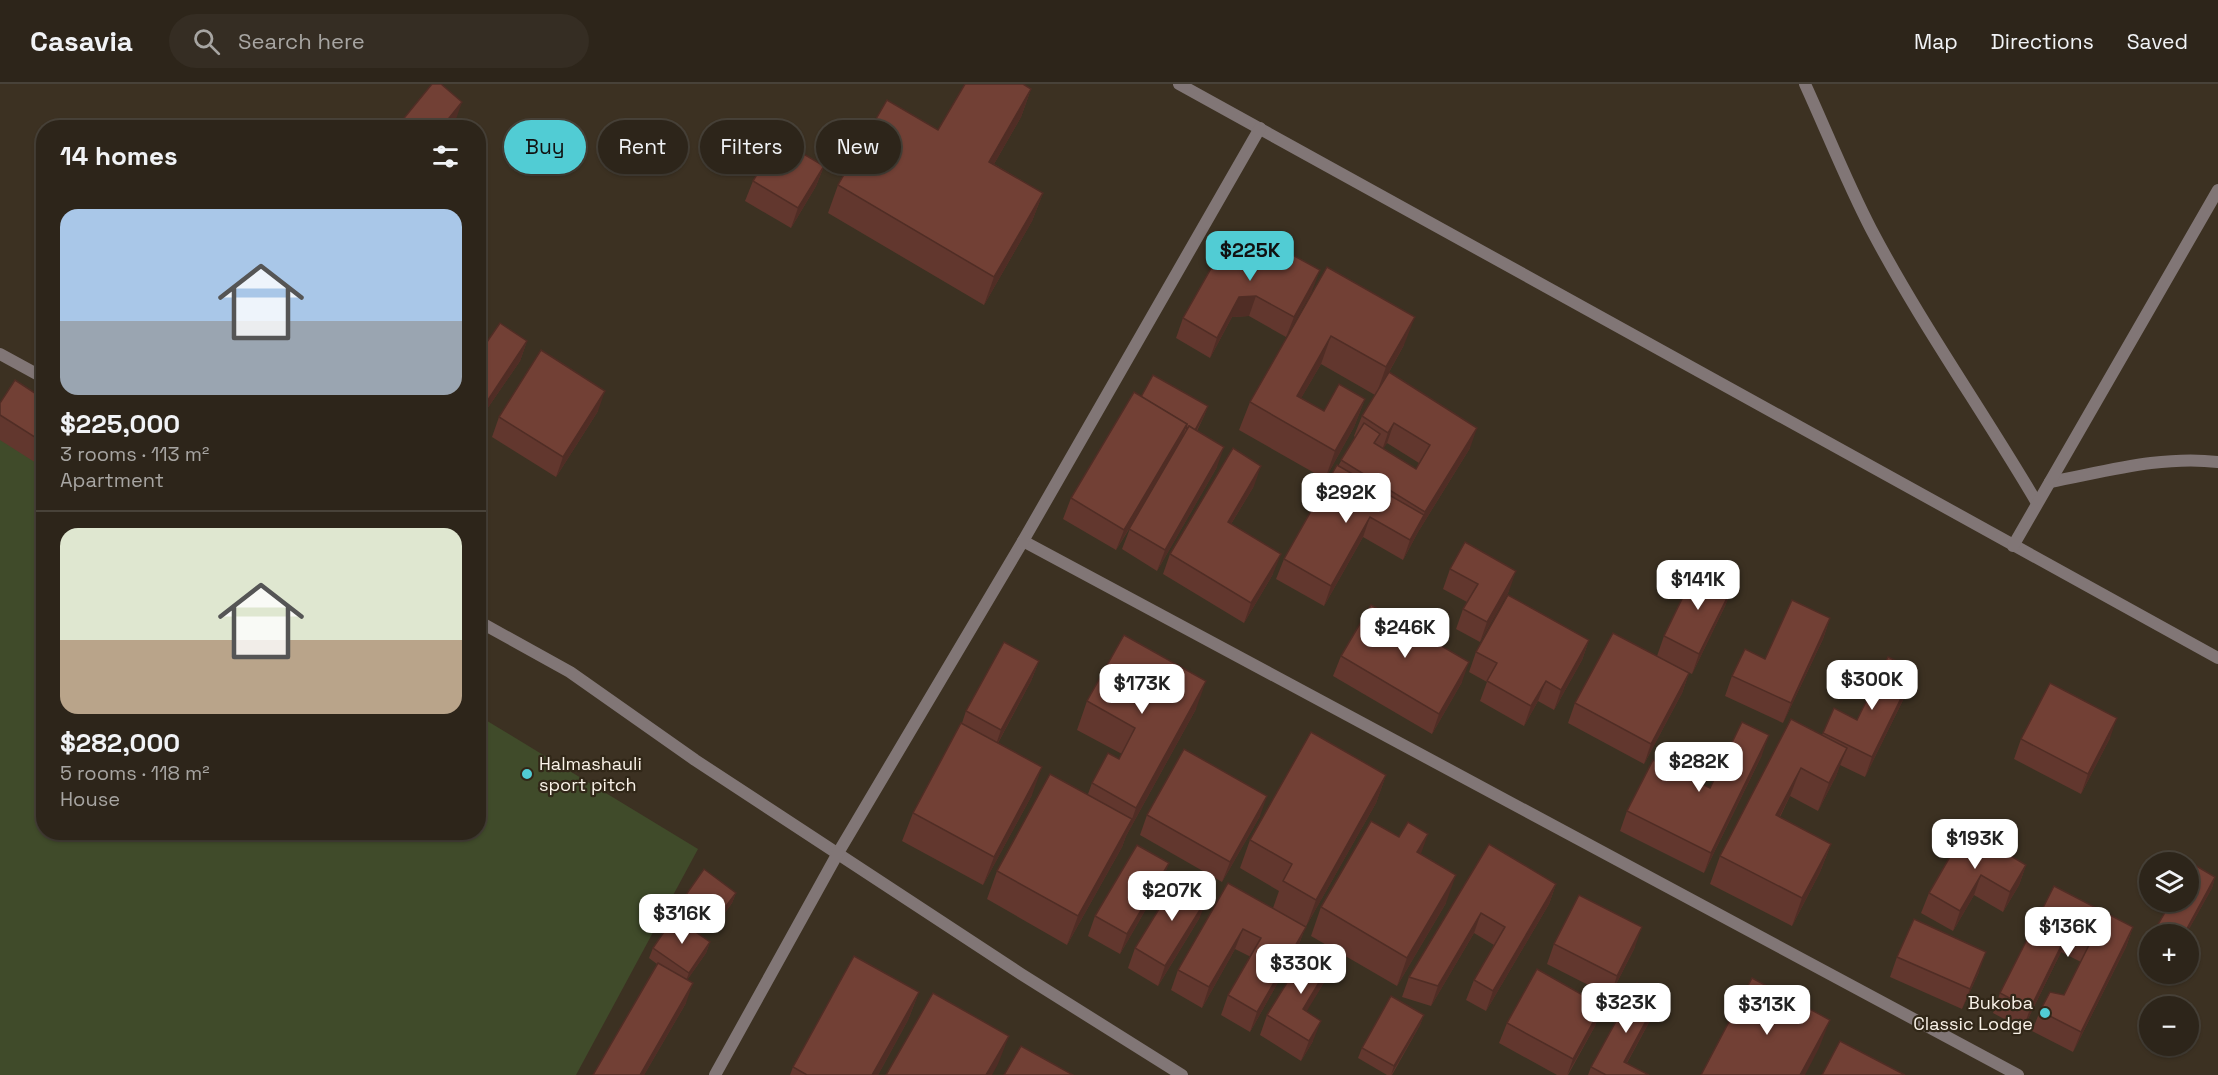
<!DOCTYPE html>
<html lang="en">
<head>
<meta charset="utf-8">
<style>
	:root { --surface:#2d251a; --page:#352d23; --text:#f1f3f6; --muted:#a7a5a2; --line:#484239; --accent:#51ccd4 }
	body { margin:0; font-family:"Space Grotesk",sans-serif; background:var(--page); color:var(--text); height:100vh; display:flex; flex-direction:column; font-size:22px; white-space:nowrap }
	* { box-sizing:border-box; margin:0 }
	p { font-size:20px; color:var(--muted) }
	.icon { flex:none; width:33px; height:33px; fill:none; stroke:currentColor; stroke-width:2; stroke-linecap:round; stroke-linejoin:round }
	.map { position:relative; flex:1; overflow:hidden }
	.panel { position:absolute; left:36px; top:36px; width:450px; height:720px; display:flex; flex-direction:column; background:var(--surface); border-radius:24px; box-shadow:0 2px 4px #0004,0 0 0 2px var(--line) }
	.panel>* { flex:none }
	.top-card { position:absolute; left:504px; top:36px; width:570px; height:54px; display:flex; gap:12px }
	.fabs { position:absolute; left:2139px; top:768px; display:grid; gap:12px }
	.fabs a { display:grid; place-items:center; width:60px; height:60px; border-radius:50%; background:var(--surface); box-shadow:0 2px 4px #0004,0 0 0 2px var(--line); font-size:30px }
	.price { position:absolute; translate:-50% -51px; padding:0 14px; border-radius:12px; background:#fff; color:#222; font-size:20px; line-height:39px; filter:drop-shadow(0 2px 3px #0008) }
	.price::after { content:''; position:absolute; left:50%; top:36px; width:18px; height:14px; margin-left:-9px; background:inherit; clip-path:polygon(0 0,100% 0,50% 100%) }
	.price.selected { background:var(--accent); color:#111 }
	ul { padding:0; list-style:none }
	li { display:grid; align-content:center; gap:12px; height:318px; padding:0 24px }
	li+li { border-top:2px solid var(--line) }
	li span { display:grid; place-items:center; height:186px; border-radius:18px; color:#555 }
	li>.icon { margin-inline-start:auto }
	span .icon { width:108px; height:108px; fill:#fffc; stroke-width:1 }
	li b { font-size:26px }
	h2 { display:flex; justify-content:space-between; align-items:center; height:72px; padding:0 24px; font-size:26px }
	.chip { padding:0 21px; border-radius:27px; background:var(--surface); box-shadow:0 2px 4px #0004,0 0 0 2px var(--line); font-size:21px; line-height:54px }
	.chip.selected { background:var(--accent); color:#111 }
	header { display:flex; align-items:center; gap:36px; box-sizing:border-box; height:84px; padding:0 30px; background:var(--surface); border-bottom:2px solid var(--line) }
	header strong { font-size:28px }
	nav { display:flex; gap:33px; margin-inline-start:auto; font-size:21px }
	.search { width:420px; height:54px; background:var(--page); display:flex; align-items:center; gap:15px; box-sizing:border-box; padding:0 21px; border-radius:33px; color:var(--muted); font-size:22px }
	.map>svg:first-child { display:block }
	.green { fill:#404b2a }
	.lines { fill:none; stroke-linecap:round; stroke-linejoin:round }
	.service { stroke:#817676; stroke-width:12 }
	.minor { stroke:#817676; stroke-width:12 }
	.wall { fill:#62372e; fill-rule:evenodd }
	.shaded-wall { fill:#502d25 }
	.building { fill:#724035; stroke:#502d25; stroke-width:1.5 }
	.poi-dot { fill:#51ccd4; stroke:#312718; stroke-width:2 }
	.labels { text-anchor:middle; stroke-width:4.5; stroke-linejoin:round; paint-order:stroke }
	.poi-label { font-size:18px; fill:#faf3e9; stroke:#312718; text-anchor:start }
</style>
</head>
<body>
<header>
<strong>Casavia</strong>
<div class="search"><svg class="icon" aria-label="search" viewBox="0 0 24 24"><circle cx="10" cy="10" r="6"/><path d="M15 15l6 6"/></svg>Search here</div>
<nav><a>Map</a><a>Directions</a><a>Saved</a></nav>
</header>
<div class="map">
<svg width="2218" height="991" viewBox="0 0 2218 991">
	<rect width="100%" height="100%" fill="#3c3122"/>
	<polygon class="green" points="0,342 43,369 44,748 478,748 479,632 698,765 576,991 0,991"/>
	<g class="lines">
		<path class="service" d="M 1805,0 C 1827,48 1847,99 1871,145 C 1921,240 1983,327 2037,419"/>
		<g class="minor">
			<polyline points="1179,0 2218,574"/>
			<polyline points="0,270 44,294"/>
			<path d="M 2050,398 C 2104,388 2162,371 2218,378"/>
			<polyline points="1023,457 2018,991"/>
			<polyline points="2013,462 2218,106"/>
			<polyline points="478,537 570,588 695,676 1021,890 1182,991"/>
			<polyline points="715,991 838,769 1023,457 1260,44"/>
		</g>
	</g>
	<g class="wall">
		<polygon points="1031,5 1021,33 994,80 1043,109 1032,137 984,221 828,129 838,101 938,46"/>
		<polygon points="824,82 816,102 791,144 745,117 753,97"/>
		<polygon points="1222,165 1312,207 1286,253 1249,232 1232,233 1210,274 1176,254 1183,234"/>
		<path d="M 1327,183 L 1404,261 L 1383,299 L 1470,364 L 1418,448 L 1403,476 L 1363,453 L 1324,522 L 1276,495 L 1284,475 L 1355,353 L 1354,352 L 1362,332 L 1375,311 L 1321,280 L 1301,314 L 1324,327 L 1365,315 L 1354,343 L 1325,395 L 1239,346 L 1250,318 ZM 1387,359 L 1419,379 L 1416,385 L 1383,364 Z"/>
		<polygon points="527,257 520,277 478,338 478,271"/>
		<polygon points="1141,313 1208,322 1204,332 1197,347 1217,383 1157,487 1122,465 1131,442 1116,466 1063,435 1071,414"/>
		<polygon points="44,315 44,384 0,356 0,319"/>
		<polygon points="598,327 556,393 492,353 499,333"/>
		<polygon points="1254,402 1231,440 1273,490 1244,539 1163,490 1170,470"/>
		<polygon points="1450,485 1509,507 1480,558 1456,545 1463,525 1467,518 1443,505"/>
		<polygon points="1733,502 1725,522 1692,590 1665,577 1689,589 1682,609 1644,680 1568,639 1575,619 1657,572 1664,552"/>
		<polygon points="1830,534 1823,555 1783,639 1725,612 1732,592 1765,575"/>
		<polygon points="1589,556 1582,576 1554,626 1538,617 1524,642 1480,617 1487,598 1469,588 1476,568"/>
		<polygon points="1341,572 1462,598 1432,650 1333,592"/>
		<polygon points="1039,577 1031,597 998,659 1032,711 983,801 902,757 913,729 962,639 966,627"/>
		<polygon points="1908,606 1865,693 1840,681 1836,692 1818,727 1790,712 1780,733 1831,760 1820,788 1792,842 1710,800 1720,772 1822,651 1834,624 1857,636"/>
		<polygon points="1087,617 1196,625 1126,752 1122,763 1067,861 987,815 997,787 1088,710 1092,699 1119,675 1122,670 1077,646"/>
		<polygon points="2110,654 2081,710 2014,675 2021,655"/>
		<polygon points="1762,671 1704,789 1620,747 1627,727 1710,704"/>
		<polygon points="1386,691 1376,719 1305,844 1298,863 1250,948 1221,931 1228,911 1251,873 1235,865 1202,924 1171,906 1178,886 1273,824 1279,807 1240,784 1250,756"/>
		<polygon points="1147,731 1260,732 1222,798 1140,751"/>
		<polygon points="1966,745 2026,781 2019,801 2003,828 1974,811 1953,847 1921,829 1929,809"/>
		<polygon points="1399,753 1421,770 1446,819 1397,902 1311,852 1321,823"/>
		<polygon points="1489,760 1556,800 1549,820 1486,927 1466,916 1474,896 1494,861 1474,849 1431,922 1402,913 1409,893"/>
		<polygon points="1169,779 1161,799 1120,870 1088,852 1095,832"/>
		<polygon points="2215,793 2212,804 2186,850 2154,850 2156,844"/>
		<polygon points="2054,802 2133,843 2126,863 2073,968 2032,947 2040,927 2064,911 2081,878 2061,868 2023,945 1993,929 2000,909"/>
		<polygon points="736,809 732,819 710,849 679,826 683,815"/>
		<polygon points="1200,833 1158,902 1128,884 1135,864"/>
		<polygon points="710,858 706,869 687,896 686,919 644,991 593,991 657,880 649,874 653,864"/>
		<polygon points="1554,860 1635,863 1610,912 1547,880"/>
		<polygon points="1897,873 1979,888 1962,925 1890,893"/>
		<polygon points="1325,897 1306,927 1313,957 1301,977 1260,951 1267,931"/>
		<polygon points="919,908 908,936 878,991 790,991 793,983"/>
		<polygon points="1602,922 1595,942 1568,991 1557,991 1499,959 1507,939"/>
		<polygon points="1424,931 1420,941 1392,991 1387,991 1358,974 1362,964"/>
		<polygon points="1653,931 1627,979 1649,991 1588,991 1591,983"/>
	</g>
	<g class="shaded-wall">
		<polygon points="1031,5 1021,33 979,106 989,78"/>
		<polygon points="462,18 455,38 450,44 441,44"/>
		<polygon points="824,82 816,102 791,144 798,124"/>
		<polygon points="1043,109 1032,137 984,221 994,193"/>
		<polygon points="1320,186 1312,207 1286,253 1294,233"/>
		<polygon points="1256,212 1249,232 1232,233 1210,274 1217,254 1239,213"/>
		<polygon points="1415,233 1404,261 1376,311 1386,283"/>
		<polygon points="1331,252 1321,280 1286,340 1297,312"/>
		<polygon points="527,257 520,277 478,338 486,319"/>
		<polygon points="605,307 598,327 556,393 563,373"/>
		<polygon points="1365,315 1354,343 1325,395 1335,367"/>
		<polygon points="1208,322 1204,332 1190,359 1194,348"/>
		<polygon points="1394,339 1387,359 1381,369 1388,349"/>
		<polygon points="1187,340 1180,360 1116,466 1124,446"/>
		<polygon points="1477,344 1470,364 1418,448 1403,476 1410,456 1425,428"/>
		<polygon points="1224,363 1217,383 1157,487 1165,466"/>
		<polygon points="1261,382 1254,402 1220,458 1228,438"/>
		<polygon points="1370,433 1363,453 1324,522 1331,502"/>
		<polygon points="1281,470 1273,490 1244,539 1251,519"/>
		<polygon points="1516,487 1509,507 1480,558 1487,538"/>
		<polygon points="1733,502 1725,522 1692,590 1699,570"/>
		<polygon points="1830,534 1823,555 1783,639 1791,619"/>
		<polygon points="1589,556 1582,576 1554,626 1561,606"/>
		<polygon points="1039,577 1031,597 994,666 1001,646"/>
		<polygon points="1469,578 1462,598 1432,650 1439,630"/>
		<polygon points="1915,586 1908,606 1865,693 1872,673"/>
		<polygon points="1689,589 1682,609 1644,680 1651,660"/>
		<polygon points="1206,597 1196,625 1126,752 1122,763 1067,861 1078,832 1132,735 1136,724"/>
		<polygon points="1546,597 1538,617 1524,642 1531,622"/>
		<polygon points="2117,634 2110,654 2081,710 2088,690"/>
		<polygon points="1769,651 1762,671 1704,789 1711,769"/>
		<polygon points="1847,664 1836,692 1818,727 1829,699"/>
		<polygon points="1042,683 1032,711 983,801 994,773"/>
		<polygon points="1801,684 1790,712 1766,759 1776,731"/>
		<polygon points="1386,691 1376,719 1305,844 1298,863 1250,948 1257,928 1306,843 1316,816"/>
		<polygon points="1267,712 1260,732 1222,798 1230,778"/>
		<polygon points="1428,750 1418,778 1417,768"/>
		<polygon points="1831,760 1820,788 1792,842 1802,814"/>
		<polygon points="1169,779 1161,799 1120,870 1127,850"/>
		<polygon points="2026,781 2019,801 2003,828 2010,808"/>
		<polygon points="1456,791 1446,819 1397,902 1407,874"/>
		<polygon points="1981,791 1974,811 1953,847 1960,827"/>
		<polygon points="2215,793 2212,804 2186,850 2184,850"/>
		<polygon points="1556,800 1549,820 1486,927 1493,907"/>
		<polygon points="736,809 732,819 710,849 714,838"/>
		<polygon points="1208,813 1200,833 1158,902 1165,882"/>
		<polygon points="1481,829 1474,849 1431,922 1438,902"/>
		<polygon points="1642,843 1635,863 1610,912 1617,892"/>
		<polygon points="2133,843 2126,863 2073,968 2081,948"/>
		<polygon points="1243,845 1235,865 1202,924 1209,903"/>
		<polygon points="2068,848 2061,868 2023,945 2030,925"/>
		<polygon points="710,858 706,869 685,899 689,889"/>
		<polygon points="1986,868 1979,888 1962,925 1970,905"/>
		<polygon points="1332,877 1325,897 1296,945 1303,925"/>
		<polygon points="693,899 686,919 644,991 640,991"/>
		<polygon points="919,908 908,936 878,991 872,991"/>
		<polygon points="1660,911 1653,931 1620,991 1624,978"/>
		<polygon points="1602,922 1595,942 1567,991 1573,975"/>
		<polygon points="1424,931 1420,941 1391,991 1394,982"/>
		<polygon points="1830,936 1819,964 1805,991 1800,991"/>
		<polygon points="1321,937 1313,957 1301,977 1309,957"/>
		<polygon points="1009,952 998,980 992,991 986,991"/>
	</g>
	<g class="building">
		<polygon points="432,0 441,0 462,18 441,44 396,44"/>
		<polygon points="965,0 1023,0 1031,5 989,78 1043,109 994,193 838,101 887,16 938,46"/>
		<polygon points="778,55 824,82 798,124 753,97"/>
		<polygon points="1254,150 1320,186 1294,233 1256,212 1239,213 1217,254 1183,234 1222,165"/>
		<polygon points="1327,183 1415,233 1386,283 1331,252 1297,312 1324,327 1339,300 1365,315 1335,367 1250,318"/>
		<polygon points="500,239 527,257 486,319 478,314 478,271"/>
		<polygon points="541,266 605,307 563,373 499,333"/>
		<polygon points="1389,288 1477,344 1425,428 1341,376 1364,339 1380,350 1374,359 1416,385 1430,361 1394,339 1388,349 1362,332"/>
		<polygon points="1153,291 1208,322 1195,346 1189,342 1187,345 1186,344 1187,340 1141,313"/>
		<polygon points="15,296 44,315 44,359 0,331 0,319"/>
		<polygon points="1134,308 1187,340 1124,446 1071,414"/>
		<polygon points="1189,342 1224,363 1165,466 1129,445"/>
		<polygon points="1233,364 1261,382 1228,438 1281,470 1251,519 1170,470"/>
		<polygon points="1337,381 1424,431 1410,456 1370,433 1331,502 1284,475"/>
		<polygon points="1465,458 1516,487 1487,538 1463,525 1478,500 1450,485"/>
		<polygon points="1697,484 1733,502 1699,570 1664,552"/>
		<polygon points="1508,511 1589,556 1561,606 1546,597 1531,622 1487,597 1497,579 1476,568"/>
		<polygon points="1792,516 1830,534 1791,619 1732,592 1745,565 1765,575"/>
		<polygon points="1371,521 1469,578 1439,630 1341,572"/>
		<polygon points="1613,549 1689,589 1651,660 1575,619"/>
		<polygon points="1124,551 1206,597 1136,724 1092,699 1108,669 1119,675 1135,644 1087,617"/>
		<polygon points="1004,558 1039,577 1001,646 966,627"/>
		<polygon points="1888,573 1915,586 1872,673 1823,649 1834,624 1857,636"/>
		<polygon points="2050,599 2117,634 2088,690 2021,655"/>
		<polygon points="1791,635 1847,664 1829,699 1801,684 1776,731 1831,760 1802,814 1720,772"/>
		<polygon points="1742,638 1769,651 1711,769 1627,727 1653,676 1710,704"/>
		<polygon points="961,639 1042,683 994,773 913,729"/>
		<polygon points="1311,648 1386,691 1316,816 1283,797 1292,780 1250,756"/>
		<polygon points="1184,665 1267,712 1230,778 1147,731"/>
		<polygon points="1050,690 1132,735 1078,832 997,787"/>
		<polygon points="1371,737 1399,753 1408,738 1428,750 1417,768 1456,791 1407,874 1321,823"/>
		<polygon points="1966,745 2026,781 2010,808 1981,791 1960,827 1929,809"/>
		<polygon points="1489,760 1556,800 1493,907 1474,896 1505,843 1481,829 1438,902 1409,893"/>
		<polygon points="1137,761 1169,779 1127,850 1095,832"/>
		<polygon points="2193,780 2215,793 2184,850 2168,850 2156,844 2171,818 2188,818 2188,787"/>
		<polygon points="704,785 736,809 714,838 683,815"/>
		<polygon points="1178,794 1208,813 1165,882 1135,864"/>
		<polygon points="1228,799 1306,843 1257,928 1228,911 1261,854 1243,845 1209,903 1178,886"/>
		<polygon points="2054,802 2133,843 2081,948 2040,927 2050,908 2064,911 2090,859 2068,848 2030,925 2000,909"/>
		<polygon points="1579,811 1642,843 1617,892 1554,860"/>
		<polygon points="674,833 710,858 689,889 653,864"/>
		<polygon points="1914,835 1986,868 1970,905 1897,873"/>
		<polygon points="1309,863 1332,877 1303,925 1321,937 1309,957 1267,931"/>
		<polygon points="854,872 919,908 872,991 807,991 793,983"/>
		<polygon points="658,879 693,899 640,991 593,991"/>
		<polygon points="1537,885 1602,922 1573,975 1507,939"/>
		<polygon points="1752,894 1830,936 1800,991 1701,991"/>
		<polygon points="1637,899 1660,911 1624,978 1649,991 1606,991 1591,983"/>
		<polygon points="933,909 1009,952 986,991 886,991"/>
		<polygon points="1391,912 1424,931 1394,982 1362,964"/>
		<polygon points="1840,957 1905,991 1822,991"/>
		<polygon points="1021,962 1073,991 1004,991"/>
	</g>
	<g class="poi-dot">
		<circle cx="527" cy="690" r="6"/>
		<circle cx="2045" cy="929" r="6"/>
	</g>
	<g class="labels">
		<g class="poi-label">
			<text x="539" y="686">Halmashauli<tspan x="539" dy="21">sport pitch</tspan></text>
			<text x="2033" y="925" text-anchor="end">Bukoba<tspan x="2033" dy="21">Classic Lodge</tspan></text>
		</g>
	</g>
</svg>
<div class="fabs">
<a><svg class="icon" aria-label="layers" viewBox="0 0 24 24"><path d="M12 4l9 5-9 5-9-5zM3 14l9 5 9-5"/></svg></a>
<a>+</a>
<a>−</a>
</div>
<b class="price selected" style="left:1250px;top:198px">$225K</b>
<b class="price" style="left:1346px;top:440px">$292K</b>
<b class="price" style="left:1698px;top:527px">$141K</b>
<b class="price" style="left:1405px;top:575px">$246K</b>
<b class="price" style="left:1872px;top:627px">$300K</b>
<b class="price" style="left:1142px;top:631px">$173K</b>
<b class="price" style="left:1699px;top:709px">$282K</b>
<b class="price" style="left:1975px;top:786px">$193K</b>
<b class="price" style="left:1172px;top:838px">$207K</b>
<b class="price" style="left:682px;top:861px">$316K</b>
<b class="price" style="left:2068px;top:874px">$136K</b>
<b class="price" style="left:1301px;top:911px">$330K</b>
<b class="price" style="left:1626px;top:950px">$323K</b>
<b class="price" style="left:1767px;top:952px">$313K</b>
<div class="top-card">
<a class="chip selected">Buy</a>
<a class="chip">Rent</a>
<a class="chip">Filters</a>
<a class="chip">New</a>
</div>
<section class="panel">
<h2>14 homes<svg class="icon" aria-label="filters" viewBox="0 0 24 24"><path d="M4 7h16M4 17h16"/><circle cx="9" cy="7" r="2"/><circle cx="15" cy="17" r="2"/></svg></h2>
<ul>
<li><span style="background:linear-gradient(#a9c7e8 60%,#9aa5b1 0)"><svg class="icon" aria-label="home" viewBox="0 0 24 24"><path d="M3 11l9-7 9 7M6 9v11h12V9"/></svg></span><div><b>$225,000</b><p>3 rooms · 113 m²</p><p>Apartment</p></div></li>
<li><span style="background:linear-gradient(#dfe7d0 60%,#b9a48a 0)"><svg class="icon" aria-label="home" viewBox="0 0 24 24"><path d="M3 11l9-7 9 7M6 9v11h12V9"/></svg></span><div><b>$282,000</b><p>5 rooms · 118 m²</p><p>House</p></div></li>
</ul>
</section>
</div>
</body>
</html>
